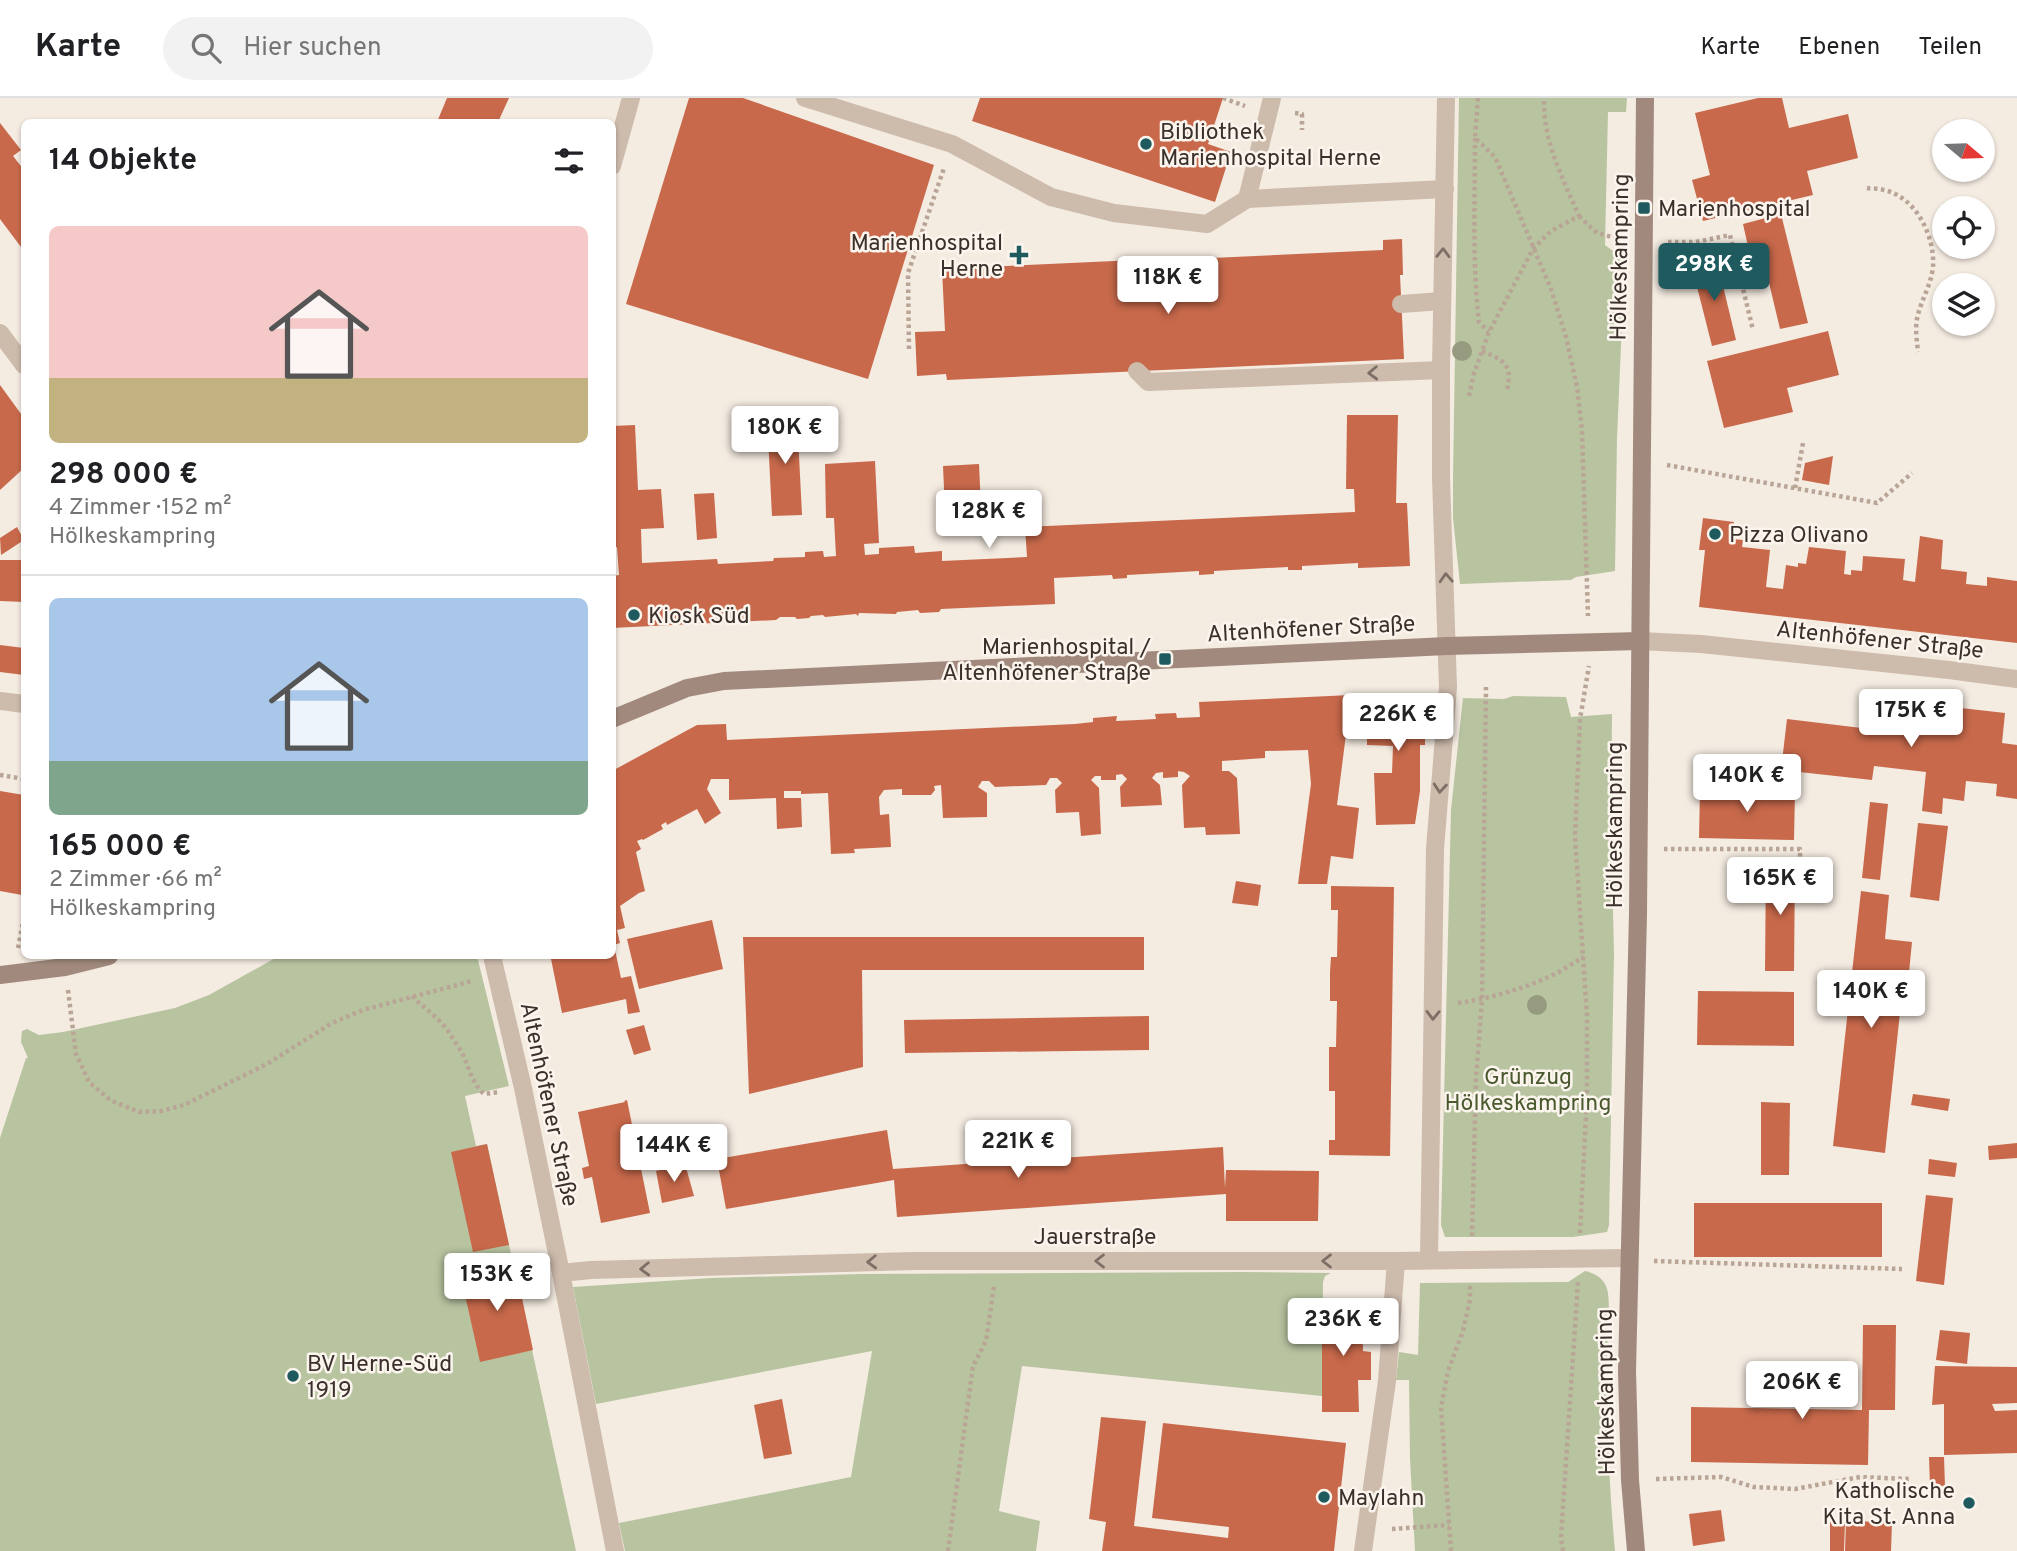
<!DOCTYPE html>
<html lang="de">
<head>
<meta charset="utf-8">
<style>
	:root { --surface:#fff; --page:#f2f2f2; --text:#202124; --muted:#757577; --line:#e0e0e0; --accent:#1f5a5e }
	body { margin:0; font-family:Overpass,sans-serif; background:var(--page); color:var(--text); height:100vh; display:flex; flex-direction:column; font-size:26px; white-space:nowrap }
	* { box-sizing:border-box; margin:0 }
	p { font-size:23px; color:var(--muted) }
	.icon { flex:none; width:38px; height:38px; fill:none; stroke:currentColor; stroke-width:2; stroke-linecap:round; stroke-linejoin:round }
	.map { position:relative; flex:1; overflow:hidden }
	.details { position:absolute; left:21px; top:21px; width:595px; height:840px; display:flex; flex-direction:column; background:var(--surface); border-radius:10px; box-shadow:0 2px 5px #0004 }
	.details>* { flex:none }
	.needle { width:46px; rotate:109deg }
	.fabs { position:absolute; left:1932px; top:21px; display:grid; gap:14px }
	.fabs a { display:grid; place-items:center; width:63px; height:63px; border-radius:50%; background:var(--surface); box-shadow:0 2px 5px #0004; font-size:35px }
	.price { position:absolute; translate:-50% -60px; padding:0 16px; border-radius:7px; background:#fff; color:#222; font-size:23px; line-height:46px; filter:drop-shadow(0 2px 4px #0008) }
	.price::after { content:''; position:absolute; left:50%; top:42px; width:21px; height:16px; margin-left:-10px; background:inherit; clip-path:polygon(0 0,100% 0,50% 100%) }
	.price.on { background:var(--accent); color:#fff }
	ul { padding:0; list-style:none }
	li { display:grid; align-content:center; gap:14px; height:371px; padding:0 28px }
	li+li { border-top:2px solid var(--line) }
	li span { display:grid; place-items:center; height:217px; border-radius:10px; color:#555 }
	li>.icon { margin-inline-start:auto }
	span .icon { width:126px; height:126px; fill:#fffc; stroke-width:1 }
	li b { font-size:30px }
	h2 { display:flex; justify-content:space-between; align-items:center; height:84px; padding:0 28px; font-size:30px }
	header { display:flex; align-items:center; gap:42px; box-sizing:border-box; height:98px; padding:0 35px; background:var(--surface); border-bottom:2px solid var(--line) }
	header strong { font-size:33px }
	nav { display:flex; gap:38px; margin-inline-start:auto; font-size:24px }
	.search { width:490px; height:63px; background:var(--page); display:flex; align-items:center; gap:18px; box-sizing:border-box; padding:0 24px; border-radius:38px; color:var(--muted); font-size:26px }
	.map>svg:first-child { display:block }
	.green { fill:#b8c4a0 }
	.building { fill:#c8694b }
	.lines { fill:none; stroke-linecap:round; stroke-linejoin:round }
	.path { stroke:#b9a596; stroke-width:4.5; stroke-dasharray:3.5 3.5; stroke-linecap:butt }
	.lane { stroke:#cdbbac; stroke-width:18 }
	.street { stroke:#cdbbac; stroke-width:18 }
	.secondary { stroke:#a18a7d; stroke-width:18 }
	.tree { fill:#969b7f }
	.oneway { stroke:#7d6f65 }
	.poi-dot { fill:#1f5a5e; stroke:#fbf5ee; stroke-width:2.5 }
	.labels { text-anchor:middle; stroke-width:5; stroke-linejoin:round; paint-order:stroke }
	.poi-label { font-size:23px; fill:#3b302b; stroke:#fbf5ee; text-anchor:start }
	.street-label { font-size:23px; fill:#3b302b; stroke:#fbf5ee }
	.park-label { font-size:23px; fill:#4a5a2e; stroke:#fbf5ee }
</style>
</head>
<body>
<header>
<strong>Karte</strong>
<div class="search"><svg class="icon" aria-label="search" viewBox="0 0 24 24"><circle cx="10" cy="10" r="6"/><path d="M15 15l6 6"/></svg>Hier suchen</div>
<nav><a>Karte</a><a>Ebenen</a><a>Teilen</a></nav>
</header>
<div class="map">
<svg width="2017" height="1453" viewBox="0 0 2017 1453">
	<rect width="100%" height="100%" fill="#f4ebe1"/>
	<g class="green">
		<polygon points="1459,0 1627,0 1626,14 1608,14 1605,147 1613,153 1625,155 1617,340 1615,473 1576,479 1571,482 1460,486 1453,420 1453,381"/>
		<polygon points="1513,598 1566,599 1571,619 1612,616 1611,729 1614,856 1609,1127 1607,1134 1573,1139 1445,1139 1441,1127 1451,712 1463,600 1504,601"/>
		<polygon points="279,858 477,858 509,988 465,998 476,1048 487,1046 576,1453 0,1453 0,1040 26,960 28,960 21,944 22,933 27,931 39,937 63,934 175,910 209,897"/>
		<path d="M 1585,1173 C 1594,1175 1602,1179 1606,1188 C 1612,1201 1607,1243 1607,1259 C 1607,1323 1609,1389 1615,1453 L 1415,1453 L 1410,1360 L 1409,1282 L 1396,1282 L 1399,1254 L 1418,1257 L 1420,1185 L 1568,1184 Z"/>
		<polygon points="1243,1174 1331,1175 1325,1178 1323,1184 1322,1298 1022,1268 999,1413 1040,1423 1036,1453 625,1453 619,1425 851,1379 872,1253 596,1306 573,1189 711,1180 862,1176"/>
	</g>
	<g class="building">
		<polygon points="447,0 509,0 498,24 437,24"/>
		<polygon points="689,0 743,0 934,67 868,281 626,206"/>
		<polygon points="980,0 1223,0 1208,46 1231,54 1215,104 972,23"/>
		<polygon points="1758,0 1782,0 1789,30 1848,16 1858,60 1807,73 1813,97 1703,123 1692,82 1710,77 1695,15"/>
		<polygon points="0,25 21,52 13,58 24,72 24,153 0,121"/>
		<polygon points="1781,116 1808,225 1780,231 1766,172 1754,175 1743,126"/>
		<polygon points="1402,141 1403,177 1400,177 1404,261 947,282 946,276 917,278 915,234 945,233 942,171 1136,162 1137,190 1191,187 1190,161 1383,152 1383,142"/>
		<polygon points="1717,163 1736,242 1712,248 1692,169"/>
		<polygon points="1828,233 1839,277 1787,290 1793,314 1724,330 1707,263"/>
		<polygon points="0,287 24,320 24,370 0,392"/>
		<polygon points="1347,317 1398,317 1396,405 1407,405 1410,468 1358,470 1358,465 1302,468 1302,472 1288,472 1288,469 1214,473 1214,476 1199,477 1199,473 1127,477 1127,480 1113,481 1112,477 1054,480 1055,506 941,511 939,514 920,515 918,512 897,514 896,516 859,515 858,518 856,516 825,519 823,517 811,518 809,520 797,521 795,519 780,519 776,522 612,530 612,478 619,477 617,449 612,450 612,328 635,327 638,392 661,391 664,430 641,431 642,465 717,461 718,466 773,463 774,460 805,459 805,454 823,453 824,459 836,458 834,420 826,420 825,366 875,363 879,445 864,446 865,457 879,456 879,450 914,448 915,455 942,453 942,463 1027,459 1025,429 1355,414 1354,391 1346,391"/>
		<polygon points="797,318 802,417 772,418 767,319"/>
		<polygon points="1833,358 1829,387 1802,382 1805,365"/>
		<polygon points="979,366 981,410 945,412 943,368"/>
		<polygon points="714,395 717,440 697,442 694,396"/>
		<polygon points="1703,420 1734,424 1732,441 1743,442 1742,449 1770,452 1766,489 1783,491 1786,467 1798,469 1798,465 1806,466 1809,449 1846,453 1844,476 1851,477 1851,472 1862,473 1863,458 1905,461 1903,482 1915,484 1920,438 1943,442 1941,471 1967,474 1966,486 1987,488 1987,479 2017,483 2017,545 1699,509 1705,452 1699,452"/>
		<polygon points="17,429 24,442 1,457 0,440"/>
		<polygon points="0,462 24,462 24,504 0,503"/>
		<polygon points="0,547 24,550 24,577 0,574"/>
		<polygon points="1367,595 1425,595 1425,647 1420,647 1420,693 1415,726 1376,727 1374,675 1392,675 1393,648 1367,647"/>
		<polygon points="1351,597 1337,707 1359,710 1353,761 1331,758 1327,786 1298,786 1311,686 1308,652 1265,653 1265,660 1222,663 1222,673 1229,673 1237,680 1240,736 1206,737 1205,729 1184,730 1182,687 1190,678 1184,674 1178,673 1178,679 1163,680 1163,674 1156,675 1152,680 1160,687 1162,707 1121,709 1120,689 1127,681 1122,676 1116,677 1116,682 1101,682 1101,678 1095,678 1091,682 1099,690 1101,736 1081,738 1079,714 1056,715 1055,692 1062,685 1057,680 1050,680 1046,687 995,689 989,683 982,683 978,689 987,695 987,719 943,720 941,687 934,688 935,692 931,697 902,697 902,691 884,692 879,699 880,717 889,716 891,749 854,751 855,755 831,756 828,695 801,696 801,693 784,693 784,700 801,700 802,729 777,731 776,700 729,702 729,681 711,681 707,691 721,715 705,726 697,711 667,727 666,724 661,727 663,731 643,742 642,741 637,743 641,751 636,754 645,793 639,795 620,808 625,830 617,832 620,845 614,847 621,880 631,878 640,914 628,916 626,901 562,915 551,861 565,858 612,858 612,673 697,627 726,626 727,642 1075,626 1093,624 1093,620 1117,618 1116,623 1138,622 1156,621 1155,616 1176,615 1177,620 1200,619 1199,604"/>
		<polygon points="1882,601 2005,615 2002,645 2017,647 2017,701 1996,698 1997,686 1966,683 1964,703 1943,700 1942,716 1922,713 1926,674 1874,668 1872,682 1781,672 1787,621 1878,632"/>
		<polygon points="1700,691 1795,693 1794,742 1699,740"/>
		<polygon points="0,693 24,697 23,753 24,753 24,783 22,797 0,793"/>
		<polygon points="1870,704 1888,706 1880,782 1862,780"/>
		<polygon points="1918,725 1948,728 1939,803 1910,799"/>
		<polygon points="1766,766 1795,766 1794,873 1765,873"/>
		<polygon points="1236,783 1261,787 1258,808 1232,805"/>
		<polygon points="1331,788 1394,789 1390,1058 1329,1057 1329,1042 1335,1042 1335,993 1329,993 1329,949 1336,949 1337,903 1330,903 1330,874 1331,859 1337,859 1338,812 1331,812"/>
		<polygon points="1861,793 1889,797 1885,841 1912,844 1906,905 1901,905 1885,1055 1833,1048"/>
		<polygon points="712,822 723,871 639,891 627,841"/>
		<polygon points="743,839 1144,839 1144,872 862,872 863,969 749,996"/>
		<polygon points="1698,893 1794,894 1794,948 1697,947"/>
		<polygon points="1149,918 1149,952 905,955 904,922"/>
		<polygon points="644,927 651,952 634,957 626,932"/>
		<polygon points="1913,996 1950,1001 1948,1013 1911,1007"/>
		<polygon points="627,1002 650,1115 601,1125 592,1079 584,1081 582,1070 589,1068 578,1014 625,1004 624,1003"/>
		<polygon points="1761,1004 1790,1005 1789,1077 1761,1077"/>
		<polygon points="887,1032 893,1071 994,1064 994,1061 1046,1057 1046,1061 1223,1049 1225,1090 1226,1072 1319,1073 1318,1123 1226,1123 1226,1096 897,1119 894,1082 726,1111 717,1061"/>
		<polygon points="2017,1045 2017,1060 1989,1062 1988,1048"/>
		<polygon points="487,1046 509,1147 473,1154 451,1054"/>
		<polygon points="1929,1061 1957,1065 1955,1079 1928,1076"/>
		<polygon points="685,1066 694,1098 662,1105 656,1073"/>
		<polygon points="1926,1097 1953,1100 1944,1187 1916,1183"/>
		<rect x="1694" y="1105" width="188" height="54"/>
		<polygon points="515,1167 533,1252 480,1264 461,1179"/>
		<polygon points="1322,1208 1362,1208 1363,1253 1371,1254 1371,1282 1358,1282 1359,1314 1322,1314"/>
		<polygon points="1863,1227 1896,1227 1895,1312 1869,1312 1868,1367 1691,1364 1691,1309 1862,1312"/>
		<polygon points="1940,1232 1970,1235 1967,1266 1936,1262"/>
		<polygon points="1935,1268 2017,1269 2017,1305 1992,1306 1995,1313 2017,1312 2017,1355 1944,1357 1944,1306 1932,1307"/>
		<polygon points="782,1301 792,1356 764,1361 754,1307"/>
		<polygon points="1101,1319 1146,1323 1134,1428 1228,1440 1229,1429 1152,1420 1163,1325 1346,1345 1334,1453 1102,1453 1106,1424 1089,1421"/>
		<polygon points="1929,1359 1944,1359 1945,1388 1930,1389"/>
		<polygon points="1721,1412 1725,1443 1693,1448 1689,1416"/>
		<polygon points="1846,1423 1892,1424 1891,1453 1845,1453"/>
		<polygon points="1830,1424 1845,1425 1844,1453 1830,1453"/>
	</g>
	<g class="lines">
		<g class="path">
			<polyline points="1223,0 1245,8"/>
			<polyline points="1478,0 1475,40 1495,59 1551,191 1566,239 1577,289 1582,333 1588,518"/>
			<polyline points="1295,15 1302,16 1302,32"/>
			<path d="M 1475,40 C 1475,101 1472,163 1479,224 L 1489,234"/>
			<path d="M 1867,90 C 1872,91 1878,90 1884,92 C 1916,99 1935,138 1933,169 C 1931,188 1920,204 1917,221 C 1915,232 1917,243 1918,254"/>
			<polyline points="1579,118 1597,135 1619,141"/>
			<polyline points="1668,144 1696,144 1730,137 1753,232"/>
			<polyline points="909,251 908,175 944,70"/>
			<path d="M 1482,253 C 1504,262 1513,267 1507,292"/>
			<path d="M 1469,298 L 1474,275 L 1489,234 L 1533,151 L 1551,133 L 1579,118 C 1562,79 1543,43 1544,0"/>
			<polyline points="1667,367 1877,405 1912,375"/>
			<polyline points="1795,390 1803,345"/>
			<polyline points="0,677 24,681"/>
			<polyline points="1664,751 1800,751 1800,775 1815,780"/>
			<polyline points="18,850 24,819"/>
			<polyline points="68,892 76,956 89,984 110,1002 139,1014 161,1013 184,1007 267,966 332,925 363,912 472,883"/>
			<path d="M 412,898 C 424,910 438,919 448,933 C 453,941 459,949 463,957 C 470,972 472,985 484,996 L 499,994"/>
			<path d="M 1458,905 C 1491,900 1524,891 1555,876 C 1565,871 1574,864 1584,859"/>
			<polyline points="1580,1135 1587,998 1587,918 1575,739 1580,621 1589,568"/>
			<polyline points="1472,1138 1476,981 1482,901 1486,589"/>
			<polyline points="1654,1163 1902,1171"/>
			<polyline points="1656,1381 1721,1379 1754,1389 1795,1391 1860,1379 1909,1381"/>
			<polyline points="1392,1431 1449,1427"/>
			<polyline points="948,1453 973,1268 986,1243 994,1188"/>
			<polyline points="1451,1453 1441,1309 1448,1273 1463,1233 1470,1202 1470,1188"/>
			<polyline points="1563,1453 1561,1439 1578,1184"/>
		</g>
		<g class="lane">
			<polyline points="805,0 952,46 1051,99 1114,115 1207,126 1247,101 1445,91"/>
			<polyline points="612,68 631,0"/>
			<polyline points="1247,101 1272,0"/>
			<polyline points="1401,206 1442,203"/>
			<polyline points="1137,273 1148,284 1441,272"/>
			<polyline points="0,603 24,606"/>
			<polyline points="561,1175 615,1453"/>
			<polyline points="1363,1453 1387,1283 1396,1163"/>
		</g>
		<g class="street">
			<polyline points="0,235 24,267"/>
			<polyline points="1640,543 1701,546 1949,572 2017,581"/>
			<polyline points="492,858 523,990 561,1175 591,1172 914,1163 1396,1163 1629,1160"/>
			<polyline points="1429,1162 1435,751 1448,589 1441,380 1441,272 1446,0"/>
		</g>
		<g class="secondary">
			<polyline points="612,621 687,590 724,583 1447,548 1640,543"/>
			<polyline points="0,877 65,869 109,858"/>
			<polyline points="1636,1453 1630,1382 1627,1273 1638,816 1645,0"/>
		</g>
	</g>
	<g class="tree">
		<circle cx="1462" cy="253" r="10"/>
		<circle cx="1537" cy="907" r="10"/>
	</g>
	<defs><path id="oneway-chevron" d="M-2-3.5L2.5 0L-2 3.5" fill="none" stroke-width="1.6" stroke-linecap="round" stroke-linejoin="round" transform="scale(1.75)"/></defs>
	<g class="oneway">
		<use href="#oneway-chevron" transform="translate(1443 155) rotate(-89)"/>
		<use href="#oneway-chevron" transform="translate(1373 275) rotate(178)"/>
		<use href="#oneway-chevron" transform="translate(1446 480) rotate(-93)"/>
		<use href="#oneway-chevron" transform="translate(1440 690) rotate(95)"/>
		<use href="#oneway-chevron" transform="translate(1433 917) rotate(91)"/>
		<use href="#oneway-chevron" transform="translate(1100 1163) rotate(-180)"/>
		<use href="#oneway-chevron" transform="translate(1327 1163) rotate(-180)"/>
		<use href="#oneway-chevron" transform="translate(872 1164) rotate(178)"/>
		<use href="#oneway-chevron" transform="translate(645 1171) rotate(178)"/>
	</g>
	<g class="poi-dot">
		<circle cx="1146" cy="46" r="7"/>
		<rect x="1637" y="103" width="14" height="14" rx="3.5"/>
		<path d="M1015.5 146.5h7v7h7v7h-7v7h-7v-7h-7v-7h7z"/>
		<circle cx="1715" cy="436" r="7"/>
		<circle cx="634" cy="517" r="7"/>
		<rect x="1158" y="554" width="14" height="14" rx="3.5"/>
		<circle cx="293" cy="1278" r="7"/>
		<circle cx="1324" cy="1399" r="7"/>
		<circle cx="1969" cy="1405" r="7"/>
	</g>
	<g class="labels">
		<g class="poi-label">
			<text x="1160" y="41">Bibliothek<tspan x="1160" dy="26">Marienhospital Herne</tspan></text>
			<text x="1658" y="118">Marienhospital</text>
			<text x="1003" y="152" text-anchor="end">Marienhospital<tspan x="1003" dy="26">Herne</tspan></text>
			<text x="1729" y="444">Pizza Olivano</text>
			<text x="648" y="525">Kiosk Süd</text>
			<text x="1151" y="556" text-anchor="end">Marienhospital /<tspan x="1151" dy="26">Altenhöfener Straße</tspan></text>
			<text x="307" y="1273">BV Herne-Süd<tspan x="307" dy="26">1919</tspan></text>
			<text x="1955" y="1400" text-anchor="end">Katholische<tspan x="1955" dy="26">Kita St. Anna</tspan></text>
			<text x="1338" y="1407">Maylahn</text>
		</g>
		<g class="street-label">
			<text transform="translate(1619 159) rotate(-89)" y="8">Hölkeskampring</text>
			<text transform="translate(1311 530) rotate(-3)" y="8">Altenhöfener Straße</text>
			<text transform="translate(1880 541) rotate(6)" y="8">Altenhöfener Straße</text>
			<text transform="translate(1614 727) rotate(-90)" y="8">Hölkeskampring</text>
			<text transform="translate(550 1006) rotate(78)" y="8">Altenhöfener Straße</text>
			<text x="1095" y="1146">Jauerstraße</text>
			<text transform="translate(1605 1294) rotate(-91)" y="8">Hölkeskampring</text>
		</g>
		<g class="park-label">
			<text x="1528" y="986">Grünzug<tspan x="1528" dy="26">Hölkeskampring</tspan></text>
		</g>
	</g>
</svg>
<div class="fabs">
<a><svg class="needle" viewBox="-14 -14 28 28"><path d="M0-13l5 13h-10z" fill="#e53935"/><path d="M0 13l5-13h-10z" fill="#757577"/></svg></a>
<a><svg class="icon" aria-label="locate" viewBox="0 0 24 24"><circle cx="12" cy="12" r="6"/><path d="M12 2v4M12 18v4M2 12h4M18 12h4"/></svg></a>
<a><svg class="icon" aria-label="layers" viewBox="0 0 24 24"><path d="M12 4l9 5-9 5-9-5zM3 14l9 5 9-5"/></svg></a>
</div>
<b class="price on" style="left:1714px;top:205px">298K €</b>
<b class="price" style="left:1168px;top:218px">118K €</b>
<b class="price" style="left:785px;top:368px">180K €</b>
<b class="price" style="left:989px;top:452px">128K €</b>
<b class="price" style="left:1911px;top:651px">175K €</b>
<b class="price" style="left:1398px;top:655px">226K €</b>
<b class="price" style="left:1747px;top:716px">140K €</b>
<b class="price" style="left:1780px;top:819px">165K €</b>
<b class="price" style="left:1871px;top:932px">140K €</b>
<b class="price" style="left:1018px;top:1082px">221K €</b>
<b class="price" style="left:674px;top:1086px">144K €</b>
<b class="price" style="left:497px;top:1215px">153K €</b>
<b class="price" style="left:1343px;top:1260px">236K €</b>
<b class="price" style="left:1802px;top:1323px">206K €</b>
<section class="details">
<h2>14 Objekte<svg class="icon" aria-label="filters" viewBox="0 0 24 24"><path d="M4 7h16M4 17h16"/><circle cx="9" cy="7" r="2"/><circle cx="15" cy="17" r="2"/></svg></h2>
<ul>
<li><span style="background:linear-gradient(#f6c9c9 70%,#c2b280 0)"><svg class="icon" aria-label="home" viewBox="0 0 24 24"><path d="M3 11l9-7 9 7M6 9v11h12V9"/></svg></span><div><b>298 000 €</b><p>4 Zimmer · 152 m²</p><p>Hölkeskampring</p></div></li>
<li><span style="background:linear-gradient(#a9c7e8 75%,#7fa58c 0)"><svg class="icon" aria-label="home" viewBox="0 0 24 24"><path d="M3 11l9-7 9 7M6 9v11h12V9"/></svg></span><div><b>165 000 €</b><p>2 Zimmer · 66 m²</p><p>Hölkeskampring</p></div></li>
</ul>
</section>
</div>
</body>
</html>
